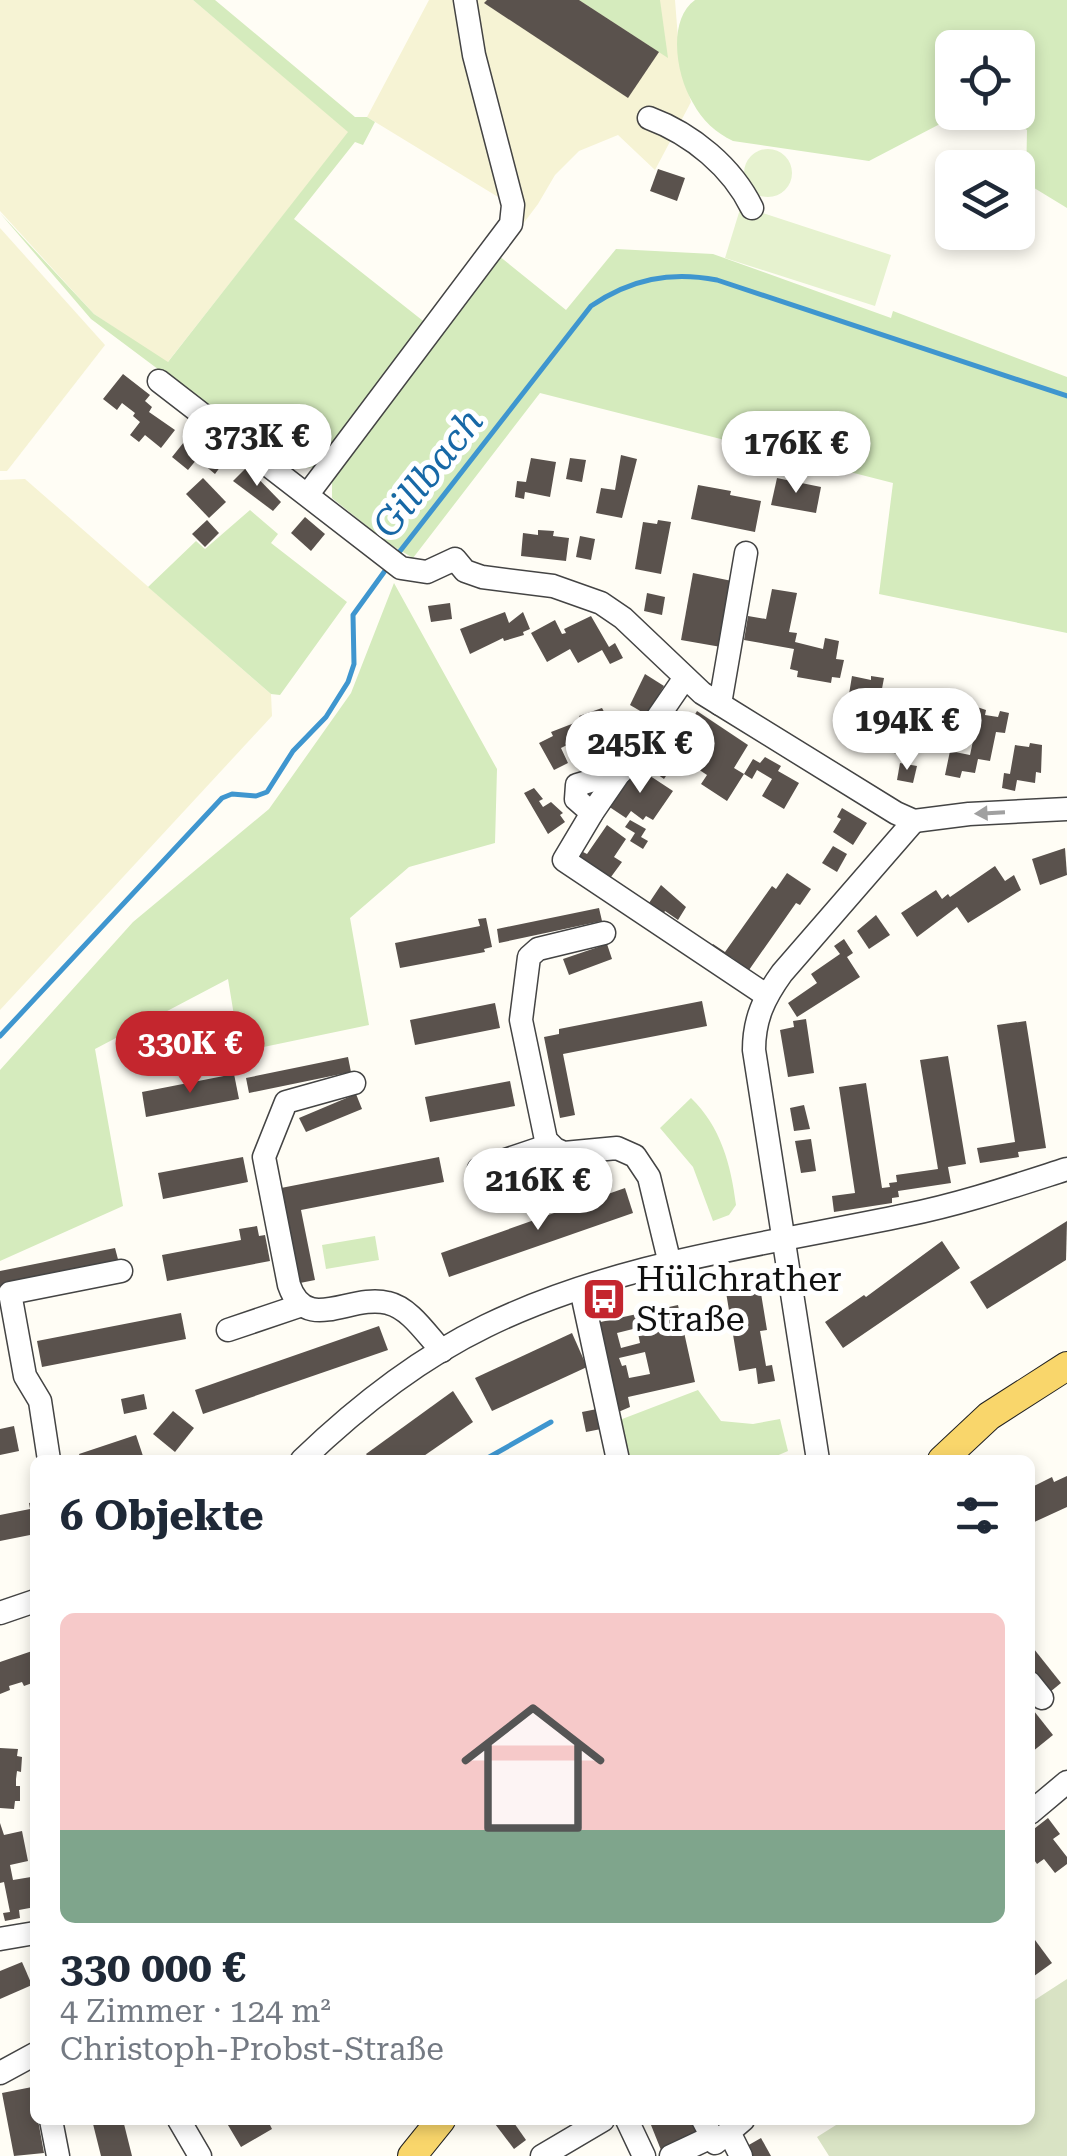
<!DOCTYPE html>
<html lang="de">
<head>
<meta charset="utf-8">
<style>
	:root { --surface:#fff; --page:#f6f6f7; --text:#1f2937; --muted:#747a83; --accent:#c4262e }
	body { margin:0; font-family:"Roboto Serif",serif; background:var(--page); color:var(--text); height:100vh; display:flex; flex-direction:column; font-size:38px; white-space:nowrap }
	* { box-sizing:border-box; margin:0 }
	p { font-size:32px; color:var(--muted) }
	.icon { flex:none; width:55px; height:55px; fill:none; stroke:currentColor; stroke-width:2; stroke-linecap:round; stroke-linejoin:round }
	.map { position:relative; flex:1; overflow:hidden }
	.drawer { position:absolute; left:30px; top:1455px; width:1005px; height:670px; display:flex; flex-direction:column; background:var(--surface); border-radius:15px; box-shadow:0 5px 15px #0003 }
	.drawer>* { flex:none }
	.buttons { position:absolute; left:935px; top:30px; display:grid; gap:20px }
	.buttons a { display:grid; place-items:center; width:100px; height:100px; border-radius:15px; background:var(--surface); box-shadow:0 5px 15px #0003; font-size:50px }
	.price { position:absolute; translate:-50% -85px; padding:0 22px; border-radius:35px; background:#fff; color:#222; font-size:32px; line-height:65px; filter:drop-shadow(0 2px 5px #0008) }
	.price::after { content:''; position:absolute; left:50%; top:60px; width:30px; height:22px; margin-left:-15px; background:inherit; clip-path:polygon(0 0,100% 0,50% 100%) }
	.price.active { background:var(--accent); color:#fff }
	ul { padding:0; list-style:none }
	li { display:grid; align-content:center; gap:20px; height:530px; padding:0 30px }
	li span { display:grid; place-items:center; height:310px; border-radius:15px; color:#555 }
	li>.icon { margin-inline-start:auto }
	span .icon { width:180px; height:180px; fill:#fffc; stroke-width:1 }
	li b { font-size:42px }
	h2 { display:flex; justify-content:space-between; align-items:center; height:120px; padding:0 30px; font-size:42px }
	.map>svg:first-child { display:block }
	.farmland { fill:#f6f3d4 }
	.green { fill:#d5ebbd }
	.cemetery { fill:#d9e3c4 }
	.pitch { fill:#e6f2cf }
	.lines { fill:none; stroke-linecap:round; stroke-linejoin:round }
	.stream { stroke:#3f96cf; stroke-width:5 }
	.building { fill:#5a524d; fill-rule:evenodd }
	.minor-casing { stroke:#444; stroke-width:25 }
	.major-casing { stroke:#222; stroke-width:30 }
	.minor { stroke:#fff; stroke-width:22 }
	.major { stroke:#f9d66b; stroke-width:28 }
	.oneway { fill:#a0a0a0 }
	.labels { text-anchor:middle; stroke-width:10; stroke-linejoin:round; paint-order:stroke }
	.poi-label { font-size:35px; fill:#111; stroke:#fff; text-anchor:start }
	.water-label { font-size:38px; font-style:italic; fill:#1768a6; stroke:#fff }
</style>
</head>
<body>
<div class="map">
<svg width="1067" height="2156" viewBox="0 0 1067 2156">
	<rect width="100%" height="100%" fill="#fffdf5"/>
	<g class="farmland">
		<polygon points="0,0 193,0 349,132 167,363 94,314 0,211"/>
		<polygon points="429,0 675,0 680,64 691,102 655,170 618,135 579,151 555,175 538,204 499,256 503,200 367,117"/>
		<polygon points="0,228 105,345 7,471 0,471"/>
		<polygon points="25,479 271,694 272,716 0,1010 0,480"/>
	</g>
	<g class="green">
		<polygon points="193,0 215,0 355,117 367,117 375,122 363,145 355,142 294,219 427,324 317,467 296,469 228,414 222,417 91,319 0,213 94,314 168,362 348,132"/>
		<polygon points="579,0 660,0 668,58"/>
		<path d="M 695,0 L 1067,0 L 1067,208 L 1026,183 L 1027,130 L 1001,113 L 1018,112 L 1018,48 L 952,48 L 952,112 L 961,113 L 869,161 L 733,141 C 716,133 702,120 693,103 C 676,76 667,20 695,0 Z"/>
		<polygon points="616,249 713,254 891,318 893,311 1067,377 1067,633 879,594 893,483 540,393 413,558 388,543 332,498 332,472 499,256 566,310"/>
		<polygon points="250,510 278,534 271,543 347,602 280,695 271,694 148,587 196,541 205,549"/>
		<polygon points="394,583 497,769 495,843 409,867 350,918 369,1025 240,1052 228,979 95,1049 123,1206 0,1261 0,1070 133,922 269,809 351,693"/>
		<path d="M 691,1098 C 721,1127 731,1165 736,1205 L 729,1215 L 713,1221 L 693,1167 L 660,1128 Z"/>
		<polygon points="375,1236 379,1260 326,1269 322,1245"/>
		<polygon points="698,1390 721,1421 753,1424 780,1419 788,1451 767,1460 625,1460 617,1421"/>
	</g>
	<polygon class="cemetery" points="1067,1979 1067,2156 829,2156 817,2137 844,2120 1030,2120 1030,2003"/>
	<g class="pitch">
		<circle cx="768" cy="173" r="24"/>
		<polygon points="741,206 891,255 875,306 725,258"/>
	</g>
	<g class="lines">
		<g class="stream">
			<path d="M 397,555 L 591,306 C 631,279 670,271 717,280 L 1067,396"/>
			<polyline points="0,1036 222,798 232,794 256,796 267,792 293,751 326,717 348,682 354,664 353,615 387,568"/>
			<polyline points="484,1460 551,1422"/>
		</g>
	</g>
	<g class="building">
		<polygon points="487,0 579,0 659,52 628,98 484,3"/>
		<polygon points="658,169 685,178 677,201 650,191"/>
		<polygon points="123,374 150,395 145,401 152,407 149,412 175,430 161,448 145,435 139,442 130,435 140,422 133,416 135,413 122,403 117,410 103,399"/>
		<polygon points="188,437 204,450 208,446 226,459 215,474 197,459 188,470 172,457"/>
		<polygon points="621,455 637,459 622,518 596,513 601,488 615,490"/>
		<polygon points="531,458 556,462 550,497 525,492 524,499 515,497 517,481 526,482"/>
		<polygon points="570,458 586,460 582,482 566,479"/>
		<polygon points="247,467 281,502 273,511 233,481"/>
		<polygon points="203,478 226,502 209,518 186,494"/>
		<polygon points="777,478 821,487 816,513 771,505"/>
		<polygon points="698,485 731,491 730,495 761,501 755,532 691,519"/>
		<polygon points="305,517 325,534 311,551 291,533"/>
		<polygon points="207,520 219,533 205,547 192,534"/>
		<polygon points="658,520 671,522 661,574 635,569 643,522 657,524"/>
		<polygon points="538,530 554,531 553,536 569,538 566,561 521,556 523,533 538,535"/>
		<polygon points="580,536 595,539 591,560 576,557"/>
		<polygon points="693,573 732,581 721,647 681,640"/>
		<polygon points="772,589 797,593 789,632 797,633 795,642 823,649 825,638 839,641 836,659 844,660 840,678 832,677 831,683 797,677 798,671 790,669 794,649 744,640 748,616 766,619"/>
		<polygon points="647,593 665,597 662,615 644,611"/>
		<polygon points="450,603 452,619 431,622 428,606"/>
		<polygon points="505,612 509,623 523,612 530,629 523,632 524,635 504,641 503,638 470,654 460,629"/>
		<polygon points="591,616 609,647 615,643 623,658 610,664 602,650 578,663 570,649 547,662 531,633 555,620 562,634 566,633 564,629"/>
		<polygon points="645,674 664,686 647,715 630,705"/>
		<polygon points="852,676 871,680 871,676 884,678 878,710 886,711 881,739 868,737 871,717 846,712"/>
		<polygon points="930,702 942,704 934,750 912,746 910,756 888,752 894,717 905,719 907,708 929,711"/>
		<polygon points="971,705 986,710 985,715 998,717 1000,711 1009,713 1005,733 996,732 990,761 978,759 975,773 962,771 960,778 945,775 950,751 970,755 977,722 968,721"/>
		<polygon points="602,708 609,721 603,725 610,740 582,755 575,741 561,748 568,763 554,770 539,743 553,736 551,732 582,720 579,716"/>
		<polygon points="697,711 748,745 734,768 744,774 753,759 760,763 765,757 781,766 778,771 799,783 784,809 762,796 772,779 757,770 752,779 744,774 727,801 701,784 707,775 698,769 709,751 702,743 701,746 683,735"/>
		<polygon points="949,711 955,713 954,723 962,724 958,743 953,742 951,749 943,747"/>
		<polygon points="1030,743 1042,745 1041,773 1036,772 1035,783 1017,780 1015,791 1002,788 1004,773 1010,774 1015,745 1029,747"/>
		<polygon points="660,757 673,765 664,779 651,770"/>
		<polygon points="900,763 917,766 913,783 897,780"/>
		<polygon points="635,766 673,791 653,820 646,816 643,820 631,811 626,818 608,806"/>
		<polygon points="534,788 543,799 539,801 543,807 551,802 563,813 560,815 565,822 548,834 524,793"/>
		<polygon points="842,808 867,823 853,845 833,832 841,819 837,817"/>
		<polygon points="630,820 646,829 641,837 648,841 643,849 630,841 635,833 625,827"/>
		<polygon points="607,825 626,839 614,857 622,862 608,881 578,859 583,852 587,854"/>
		<polygon points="833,846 847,854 837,872 822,863"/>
		<polygon points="1065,848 1067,875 1040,885 1032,859"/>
		<polygon points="995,866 1005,881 1014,875 1021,890 968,923 957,907 917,937 901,913 936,890 942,899 948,894 950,897"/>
		<polygon points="787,873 811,889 800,905 796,903 749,970 731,957 726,964 708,951 713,944 725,952 772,886 776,889"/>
		<polygon points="661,885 686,907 678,920 665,911 662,916 647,906"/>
		<polygon points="599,908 602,921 499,943 497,929"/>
		<polygon points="876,915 890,935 869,949 857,931"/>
		<polygon points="486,918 492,947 484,949 485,952 400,968 395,943 480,926 478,919"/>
		<polygon points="844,939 853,953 847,957 860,977 797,1017 788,1003 817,983 811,974 840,954 834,946"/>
		<polygon points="607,944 612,959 569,975 563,959"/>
		<polygon points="702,1001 707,1026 563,1054 575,1115 560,1118 544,1037 559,1034 559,1029"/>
		<polygon points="495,1003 500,1028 415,1045 410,1020"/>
		<polygon points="806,1019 814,1073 788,1077 780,1030 794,1027 793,1021"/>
		<polygon points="1026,1021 1046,1148 1018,1152 1019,1157 980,1163 977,1148 1015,1142 997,1025"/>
		<polygon points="948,1056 966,1164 948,1167 951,1183 898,1191 899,1197 892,1198 892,1203 834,1212 832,1196 855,1193 839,1087 866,1083 882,1188 890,1187 889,1183 897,1182 896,1175 938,1169 920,1060"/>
		<polygon points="348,1057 351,1072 249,1093 246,1078"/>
		<polygon points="234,1074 239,1099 146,1117 142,1092"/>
		<polygon points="510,1081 515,1106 430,1122 425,1097"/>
		<polygon points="356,1094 362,1109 306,1132 299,1118"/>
		<polygon points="804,1105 810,1129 794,1131 790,1108"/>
		<polygon points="811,1139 816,1171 801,1173 795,1141"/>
		<polygon points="243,1157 248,1182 163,1199 158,1173"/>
		<polygon points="439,1157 444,1182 301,1210 315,1280 300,1283 281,1188"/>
		<polygon points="625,1188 633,1213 449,1277 441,1253"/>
		<polygon points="1067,1221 1066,1260 987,1309 970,1282"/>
		<polygon points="257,1226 259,1236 265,1235 270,1261 167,1281 162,1255 241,1240 239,1229"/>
		<polygon points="942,1241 960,1268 843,1348 825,1322 864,1295 866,1297"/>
		<polygon points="115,1248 119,1263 0,1287 0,1271"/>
		<polygon points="758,1275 767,1330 760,1331 766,1366 772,1365 775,1381 758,1384 756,1368 739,1371 724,1280"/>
		<path d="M 678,1305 L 695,1382 L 628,1397 L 630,1407 L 616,1413 L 596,1323 ZM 637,1328 L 640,1343 L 621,1348 L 617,1333 ZM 645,1352 L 650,1374 L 629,1378 L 626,1365 L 622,1366 L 619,1358 Z"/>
		<polygon points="181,1313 186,1339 42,1367 37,1341"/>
		<polygon points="379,1326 388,1350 203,1414 195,1390"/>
		<polygon points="572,1333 587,1367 492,1411 475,1378"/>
		<polygon points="453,1391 473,1422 418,1460 371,1460 366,1454"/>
		<polygon points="144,1394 147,1409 124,1414 121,1399"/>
		<polygon points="597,1409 601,1429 586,1432 582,1412"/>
		<polygon points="173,1411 194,1428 175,1452 153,1434"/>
		<polygon points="14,1426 19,1451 0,1455 0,1429"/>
		<polygon points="136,1435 144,1459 81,1460 79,1454"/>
		<polygon points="1067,1476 1067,1507 1030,1524 1030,1488 1052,1477 1054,1482"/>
		<polygon points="35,1502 35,1534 0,1541 0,1515 30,1509 29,1503"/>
		<polygon points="1030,1644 1061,1683 1050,1692 1030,1667"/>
		<polygon points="35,1650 35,1682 24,1686 22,1682 9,1686 10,1690 0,1694 0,1662"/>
		<polygon points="1030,1706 1053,1735 1032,1752 1030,1749"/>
		<polygon points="0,1748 18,1749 17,1756 22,1757 21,1772 17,1771 16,1779 16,1786 20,1786 20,1801 15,1801 14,1809 0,1808"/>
		<polygon points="1048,1818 1060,1834 1053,1839 1067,1857 1067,1864 1055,1873 1044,1859 1037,1864 1030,1854 1030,1832"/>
		<polygon points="0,1823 4,1835 22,1831 28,1861 10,1865 13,1880 31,1877 35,1898 35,1907 19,1910 20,1918 5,1921 3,1913 10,1912 4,1882 0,1883"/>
		<polygon points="1035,1940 1052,1963 1030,1979 1030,1943"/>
		<polygon points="22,1962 32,1985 0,1999 0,1971"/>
		<polygon points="32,2087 35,2120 38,2120 44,2153 14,2156 2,2093"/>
		<polygon points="92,2120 123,2120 132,2156 101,2156"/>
		<polygon points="225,2120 279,2120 270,2125 272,2129 241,2147"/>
		<polygon points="492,2120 512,2120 526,2140 514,2149"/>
		<polygon points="649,2120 699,2120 703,2129 661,2150"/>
		<polygon points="761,2138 771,2156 753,2156 747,2146"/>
	</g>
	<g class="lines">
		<g class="minor-casing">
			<g id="minor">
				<path d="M 649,118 C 692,134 732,167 752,208"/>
				<polyline points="159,381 401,568 427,572 455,559 465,571 482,577 553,586 601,603 623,618 702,693 896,813 914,821 969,814 1067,809"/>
				<polyline points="308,494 511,224 513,205 474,55 465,0"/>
				<polyline points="684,679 592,813 564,860 766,995"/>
				<polyline points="720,704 746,553"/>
				<polyline points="592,813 576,799 577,785 621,772"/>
				<polyline points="604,933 538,949 529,957 521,1020 546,1140 555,1149 564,1153 617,1148 635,1156 649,1177 670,1264"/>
				<path d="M 354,1083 L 286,1102 L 264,1157 L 289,1285 C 306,1335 351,1293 388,1303 C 410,1308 427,1335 442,1351"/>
				<polyline points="479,1169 550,1145"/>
				<polyline points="581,1289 618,1460"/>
				<polyline points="228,1330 302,1305"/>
				<polyline points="49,1460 40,1401 25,1376 10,1293 121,1271"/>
				<path d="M 302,1460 C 356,1408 418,1359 486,1326 C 617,1262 765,1245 906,1215 C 961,1204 1014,1186 1067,1169"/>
				<path d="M 818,1460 L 754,1050 C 754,1019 764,998 782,973 L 914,821"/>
				<polyline points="0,1613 35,1601"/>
				<polyline points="1030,1683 1042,1698"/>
				<polyline points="1030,1813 1067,1782"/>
				<polyline points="0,1939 35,1933"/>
				<polyline points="0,2073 35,2054"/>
				<polyline points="51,2120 58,2156"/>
				<polyline points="179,2120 200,2156"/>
				<polyline points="627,2120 644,2156"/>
				<polyline points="703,2120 715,2143 729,2132"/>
				<polyline points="542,2156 603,2120"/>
				<polyline points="671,2156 703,2141"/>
				<polyline points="741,2156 729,2132 743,2120"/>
			</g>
		</g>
		<g class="major-casing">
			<g id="major">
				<polyline points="942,1460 989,1416 1067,1366"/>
				<polyline points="412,2156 441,2120"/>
			</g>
		</g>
		<use href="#minor" class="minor"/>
		<use href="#major" class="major"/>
	</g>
	<defs><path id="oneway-solid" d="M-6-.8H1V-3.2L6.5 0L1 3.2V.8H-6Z" transform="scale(2.5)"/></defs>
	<use class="oneway" href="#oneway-solid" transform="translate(990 813) rotate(177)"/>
	<defs>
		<g id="bus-square" transform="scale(2.25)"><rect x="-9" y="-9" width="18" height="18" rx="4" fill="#c4262e" stroke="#fff"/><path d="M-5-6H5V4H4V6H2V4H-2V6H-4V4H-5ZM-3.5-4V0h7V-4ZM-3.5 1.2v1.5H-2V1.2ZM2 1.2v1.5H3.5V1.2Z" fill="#fff"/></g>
	</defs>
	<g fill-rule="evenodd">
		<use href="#bus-square" x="604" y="1299"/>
	</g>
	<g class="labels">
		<g class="poi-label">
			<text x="636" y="1291">Hülchrather<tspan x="636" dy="40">Straße</tspan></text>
		</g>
		<g class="water-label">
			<text transform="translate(428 473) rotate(-52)" y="13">Gillbach</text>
		</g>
	</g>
</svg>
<div class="buttons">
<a><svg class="icon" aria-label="locate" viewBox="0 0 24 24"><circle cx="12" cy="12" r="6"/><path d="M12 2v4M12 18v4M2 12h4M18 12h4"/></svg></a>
<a><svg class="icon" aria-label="layers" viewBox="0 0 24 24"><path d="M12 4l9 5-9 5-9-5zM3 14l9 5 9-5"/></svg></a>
</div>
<b class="price" style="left:257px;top:489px">373K €</b>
<b class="price" style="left:796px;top:496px">176K €</b>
<b class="price" style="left:907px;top:773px">194K €</b>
<b class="price" style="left:640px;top:796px">245K €</b>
<b class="price active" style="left:190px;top:1096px">330K €</b>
<b class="price" style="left:538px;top:1233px">216K €</b>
<section class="drawer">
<h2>6 Objekte<svg class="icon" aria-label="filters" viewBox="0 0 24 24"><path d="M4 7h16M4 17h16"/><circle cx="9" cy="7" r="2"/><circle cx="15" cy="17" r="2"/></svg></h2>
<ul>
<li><span style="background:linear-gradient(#f6c9c9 70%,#7fa58c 0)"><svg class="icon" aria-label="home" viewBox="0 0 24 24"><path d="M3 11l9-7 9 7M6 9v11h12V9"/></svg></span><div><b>330 000 €</b><p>4 Zimmer · 124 m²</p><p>Christoph-Probst-Straße</p></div></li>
</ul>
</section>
</div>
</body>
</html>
